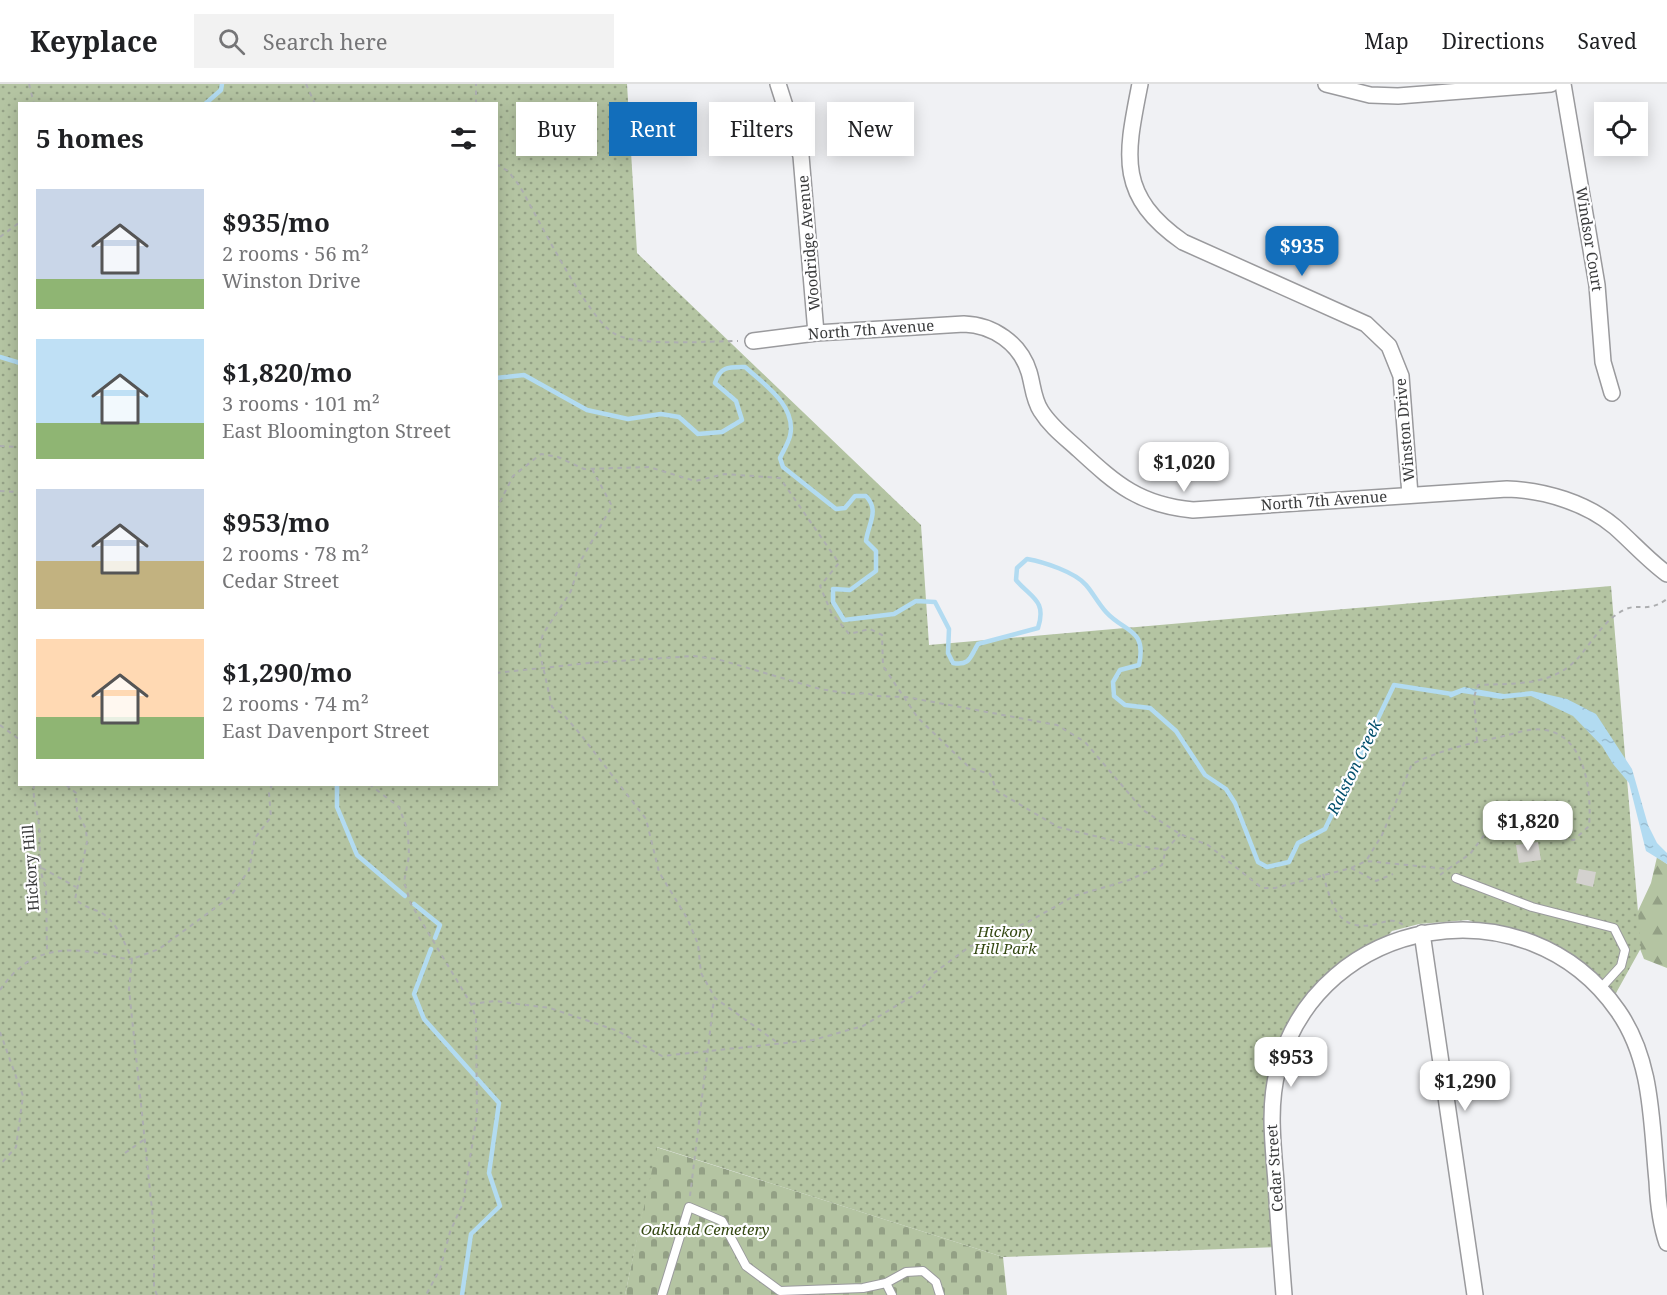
<!DOCTYPE html>
<html lang="en">
<head>
<meta charset="utf-8">
<style>
	:root { --surface:#fff; --page:#f2f2f2; --text:#202124; --muted:#757577; --line:#e0e0e0; --accent:#126ebb }
	body { margin:0; font-family:"Noto Serif",serif; background:var(--page); color:var(--text); height:100vh; display:flex; flex-direction:column; font-size:22px; white-space:nowrap }
	* { box-sizing:border-box; margin:0 }
	p { font-size:20px; color:var(--muted) }
	.icon { flex:none; width:33px; height:33px; fill:none; stroke:currentColor; stroke-width:2; stroke-linecap:round; stroke-linejoin:round }
	.map { position:relative; flex:1; overflow:hidden }
	.panel { position:absolute; left:18px; top:18px; width:480px; height:684px; display:flex; flex-direction:column; background:var(--surface); border-radius:0px; box-shadow:0 3px 15px #0003 }
	.panel>* { flex:none }
	.top-card { position:absolute; left:516px; top:18px; width:570px; height:54px; display:flex; gap:12px }
	.tools { position:absolute; left:1594px; top:18px; display:grid; gap:12px }
	.tools a { display:grid; place-items:center; width:54px; height:54px; border-radius:0px; background:var(--surface); box-shadow:0 3px 15px #0003; font-size:30px }
	.price { position:absolute; translate:-50% -51px; padding:0 14px; border-radius:12px; background:#fff; color:#222; font-size:20px; line-height:39px; filter:drop-shadow(0 2px 3px #0008) }
	.price::after { content:''; position:absolute; left:50%; top:36px; width:18px; height:14px; margin-left:-9px; background:inherit; clip-path:polygon(0 0,100% 0,50% 100%) }
	.price.active { background:var(--accent); color:#fff }
	ul { padding:0; list-style:none }
	li { display:flex; align-items:center; gap:18px; height:150px; padding:0 18px }
	li span { display:grid; place-items:center; flex:none; width:168px; height:120px; border-radius:0px; color:#555 }
	li>.icon { margin-inline-start:auto }
	span .icon { width:72px; height:72px; fill:#fffc; stroke-width:1 }
	li b { font-size:26px }
	h2 { display:flex; justify-content:space-between; align-items:center; height:72px; padding:0 18px; font-size:26px }
	.tag { padding:0 21px; border-radius:0px; background:var(--surface); box-shadow:0 3px 15px #0003; font-size:21px; line-height:54px }
	.tag.active { background:var(--accent); color:#fff }
	header { display:flex; align-items:center; gap:36px; box-sizing:border-box; height:84px; padding:0 30px; background:var(--surface); border-bottom:2px solid var(--line) }
	header strong { font-size:28px }
	nav { display:flex; gap:33px; margin-inline-start:auto; font-size:21px }
	.search { width:420px; height:54px; background:var(--page); display:flex; align-items:center; gap:15px; box-sizing:border-box; padding:0 21px; border-radius:0px; color:var(--muted); font-size:22px }
	.map>svg:first-child { display:block }
	.forest { fill:url(#forest-firs) }
	.cemetery { fill:url(#cemetery-stones) }
	.park { fill:url(#park-dots); fill-rule:evenodd }
	.water { fill:url(#water-ripples) }
	.lines { fill:none; stroke-linecap:round; stroke-linejoin:round }
	.stream { stroke:#b2dbf1; stroke-width:4.5 }
	.building { fill:#d3d1ce }
	.service-casing { stroke:#9a9a9d; stroke-width:10 }
	.minor-casing { stroke:#9a9a9d; stroke-width:18 }
	.path { stroke:#adaeb0; stroke-width:2; stroke-dasharray:4.5 4.5; stroke-linecap:butt }
	.service { stroke:#fff; stroke-width:8 }
	.minor { stroke:#fff; stroke-width:15 }
	.labels { text-anchor:middle; stroke-width:4.5; stroke-linejoin:round; paint-order:stroke }
	.street-label { font-size:15px; fill:#393a3b; stroke:#fefeff }
	.park-label { font-size:15px; font-style:italic; fill:#344812; stroke:#fefeff }
	.water-label { font-size:16px; font-style:italic; fill:#004e6c; stroke:#fefeff }
</style>
</head>
<body>
<header>
<strong>Keyplace</strong>
<div class="search"><svg class="icon" aria-label="search" viewBox="0 0 24 24"><circle cx="10" cy="10" r="6"/><path d="M15 15l6 6"/></svg>Search here</div>
<nav><a>Map</a><a>Directions</a><a>Saved</a></nav>
</header>
<div class="map">
<svg width="1667" height="1211" viewBox="0 0 1667 1211">
	<defs>
		<pattern id="forest-firs" width="22" height="20" patternUnits="userSpaceOnUse" patternTransform="scale(1.5)"><rect width="22" height="20" fill="#b4c4a2"/><path d="M5 1l3.5 6h-7zM16 11l3.5 6h-7z" fill="#93a085"/></pattern>
		<pattern id="cemetery-stones" width="16" height="16" patternUnits="userSpaceOnUse" patternTransform="scale(1.5)"><rect width="16" height="16" fill="#b4c4a2"/><path d="M2 7V4a2 2 0 0 1 4 0v3zM10 15v-3a2 2 0 0 1 4 0v3z" fill="#93a085"/></pattern>
		<pattern id="park-dots" width="8" height="8" patternUnits="userSpaceOnUse" patternTransform="scale(1.5)"><rect width="8" height="8" fill="#b4c4a2"/><path d="M2 2h.1M6 6h.1" fill="none" stroke="#93a085" stroke-width="1.8" stroke-linecap="round"/></pattern>
		<pattern id="water-ripples" width="26" height="14" patternUnits="userSpaceOnUse" patternTransform="scale(1.5)"><rect width="26" height="14" fill="#b2dbf1"/><path d="M2 4q2-2 4 0t4 0M15 11q2-2 4 0t4 0" fill="none" stroke="#9abdd0"/></pattern>
	</defs>
	<rect width="100%" height="100%" fill="#f0f1f4"/>
	<polygon class="forest" points="1657,773 1667,780 1667,884 1644,875 1631,842 1651,799"/>
	<polygon class="cemetery" points="656,1063 1003,1173 1007,1211 625,1211"/>
	<path class="park" d="M 0,0 L 627,0 L 637,169 L 921,441 L 929,561 L 1611,502 L 1641,864 L 1611,918 L 1567,877 L 1519,854 L 1468,836 L 1419,840 L 1392,847 L 1373,867 L 1331,897 L 1278,985 L 1280,1163 L 1003,1173 L 657,1063 L 625,1211 L 0,1211 ZM 20,20 L 496,20 L 496,700 L 20,700 Z"/>
	<polygon class="water" points="1464,603 1504,610 1532,607 1567,615 1596,630 1632,685 1648,741 1657,759 1667,769 1667,780 1646,767 1629,699 1613,680 1602,662 1573,632 1531,612 1501,615 1462,609 1450,614 1448,609"/>
	<g class="lines">
		<g class="stream">
			<polyline points="205,20 221,6 222,0"/>
			<polyline points="0,273 20,279"/>
			<path d="M 496,294 L 524,291 L 587,326 L 628,335 L 661,330 L 679,333 L 698,350 L 722,348 L 742,336 L 736,317 L 715,299 C 720,282 729,283 745,283 C 764,300 797,322 790,352 C 788,360 783,367 780,374 L 783,383 L 836,425 L 845,424 L 855,412 L 866,412 C 880,427 868,440 866,457 L 876,467 L 876,487 L 850,506 L 833,505 L 833,518 L 844,536 L 894,530 L 916,517 L 935,518 L 949,545 L 948,569 L 953,579 C 970,582 970,573 978,560 L 1038,544 C 1047,516 1031,514 1016,496 L 1017,484 L 1027,475 C 1044,478 1075,488 1086,501 C 1093,509 1098,519 1106,528 C 1125,549 1147,544 1139,581 L 1120,586 L 1113,598 L 1114,612 L 1125,621 L 1150,624 L 1176,647 L 1205,691 L 1226,705 L 1235,719 L 1258,778 L 1267,783 L 1289,778 L 1298,759 L 1325,745 L 1394,601 L 1452,610"/>
			<polyline points="337,700 337,723 357,771 405,812"/>
			<polyline points="414,820 440,841 435,854"/>
			<polyline points="431,865 414,910 424,935 499,1019 489,1089 500,1122 471,1150 462,1211"/>
		</g>
	</g>
	<g class="building">
		<polygon points="1538,758 1541,776 1519,779 1516,761"/>
		<polygon points="1579,785 1596,788 1593,803 1576,799"/>
	</g>
	<g class="lines">
		<g class="service-casing">
			<g id="service">
				<polyline points="1456,794 1532,823 1614,844 1625,866 1621,882 1600,905"/>
				<polyline points="886,1199 892,1211"/>
				<polyline points="662,1211 689,1123 722,1137 746,1182 780,1207 863,1204 886,1199 906,1188 923,1187 936,1198 940,1211"/>
			</g>
		</g>
		<g class="minor-casing">
			<g id="minor">
				<polyline points="778,0 801,72 816,249"/>
				<path d="M 1140,0 C 1126,71 1116,111 1183,158 L 1366,240 L 1389,262 L 1401,292 L 1410,411"/>
				<polyline points="1326,0 1370,11 1398,12 1551,0"/>
				<polyline points="1563,0 1597,201 1603,278 1612,309"/>
				<path d="M 753,257 L 816,249 L 964,240 C 993,241 1020,259 1029,288 C 1033,301 1033,315 1041,327 C 1051,343 1066,354 1079,366 C 1117,401 1140,421 1193,426 L 1507,405 C 1544,406 1587,419 1615,443 C 1633,459 1648,476 1667,490"/>
				<polyline points="1422,849 1475,1211"/>
				<path d="M 1284,1211 C 1281,1173 1278,1136 1276,1098 C 1273,1060 1268,1022 1278,985 C 1319,830 1527,796 1618,927 C 1653,977 1651,1038 1657,1097 C 1658,1118 1660,1139 1667,1159"/>
			</g>
		</g>
		<g class="path">
			<polyline points="29,0 34,20"/>
			<polyline points="306,0 315,20"/>
			<polyline points="476,20 476,0"/>
			<path d="M 496,80 L 508,87 L 519,101 C 537,132 588,236 615,250 C 639,263 709,257 738,257"/>
			<polyline points="0,153 20,138"/>
			<polyline points="0,362 20,363"/>
			<polyline points="592,385 612,422 580,478 571,507 543,550 539,565 552,623 563,630 581,651 646,735 659,788 687,834 698,860 701,889 715,914 778,959"/>
			<polyline points="0,407 20,408"/>
			<polyline points="496,426 513,392 541,370 558,373 584,385 649,383 695,397 725,390 780,394 839,479 820,502 831,528 849,550 870,545 882,551 883,582 918,634 970,684 990,690 997,707 1058,743 1127,760 1166,766"/>
			<path d="M 496,589 L 588,579 L 693,572 L 717,575 L 820,605 L 850,610 L 866,609 L 876,612 L 906,613 L 1057,641 L 1085,658 L 1143,726 L 1180,750 L 1208,761 L 1262,804 L 1275,804 L 1351,784 L 1366,777 L 1448,785 L 1470,770 L 1485,750 L 1511,738 L 1547,746 L 1556,754 L 1574,756 L 1589,742 C 1592,710 1586,652 1545,646 C 1529,643 1512,651 1495,654 C 1466,660 1439,667 1412,680 L 1382,751 L 1366,777"/>
			<polyline points="0,641 20,656"/>
			<path d="M 1477,657 L 1474,613 L 1478,601 C 1517,599 1557,603 1583,568 C 1595,553 1606,535 1624,526 C 1640,518 1646,530 1667,515"/>
			<path d="M 34,700 C 32,716 38,727 39,742 C 41,761 37,786 46,803 L 47,868"/>
			<polyline points="369,700 399,723 408,747 409,772 404,798 411,820 471,920 476,934 477,1030 463,1119 450,1148 440,1185 426,1211"/>
			<polyline points="42,784 76,803"/>
			<polyline points="1351,784 1376,797 1393,790"/>
			<path d="M 1323,790 C 1332,821 1337,849 1377,840 C 1387,837 1394,834 1403,841"/>
			<polyline points="1440,791 1448,785"/>
			<path d="M 0,906 C 26,868 56,862 99,869 C 110,871 121,875 132,875 C 125,860 116,836 100,828 C 90,824 83,822 75,815 L 87,758 L 86,745 L 77,728 L 76,709 L 65,700"/>
			<polyline points="471,920 495,917 550,924 618,947 662,972 813,956 863,942 919,908 934,889 969,863 1028,838 1074,812 1129,796 1162,781 1166,766 1180,750"/>
			<polyline points="0,948 23,1012 16,1063 0,1081"/>
			<polyline points="125,1069 145,1055"/>
			<polyline points="690,1112 714,915"/>
			<polyline points="157,1211 154,1204 154,1145 129,905 132,875 159,865 230,813 249,786 255,754 271,733 269,709 272,700"/>
		</g>
		<use href="#service" class="service"/>
		<use href="#minor" class="minor"/>
	</g>
	<g class="labels">
		<g class="street-label">
			<text transform="translate(1589 155) rotate(81)" y="5">Windsor Court</text>
			<text transform="translate(809 159) rotate(-95)" y="5">Woodridge Avenue</text>
			<text transform="translate(871 246) rotate(-4)" y="5">North 7th Avenue</text>
			<text transform="translate(1405 346) rotate(-95)" y="5">Winston Drive</text>
			<text transform="translate(1324 417) rotate(-4)" y="5">North 7th Avenue</text>
			<text transform="translate(31 784) rotate(-94)" y="5">Hickory Hill</text>
			<text transform="translate(1275 1084) rotate(-94)" y="5">Cedar Street</text>
		</g>
		<g class="park-label">
			<text x="1005" y="853">Hickory<tspan x="1005" dy="17">Hill Park</tspan></text>
			<text x="705" y="1151">Oakland Cemetery</text>
		</g>
		<g class="water-label">
			<text transform="translate(1354 683) rotate(-64)" y="6">Ralston Creek</text>
		</g>
	</g>
</svg>
<div class="tools">
<a><svg class="icon" aria-label="locate" viewBox="0 0 24 24"><circle cx="12" cy="12" r="6"/><path d="M12 2v4M12 18v4M2 12h4M18 12h4"/></svg></a>
</div>
<b class="price active" style="left:1302px;top:193px">$935</b>
<b class="price" style="left:1184px;top:409px">$1,020</b>
<b class="price" style="left:1528px;top:768px">$1,820</b>
<b class="price" style="left:1291px;top:1004px">$953</b>
<b class="price" style="left:1465px;top:1028px">$1,290</b>
<div class="top-card">
<a class="tag">Buy</a>
<a class="tag active">Rent</a>
<a class="tag">Filters</a>
<a class="tag">New</a>
</div>
<section class="panel">
<h2>5 homes<svg class="icon" aria-label="filters" viewBox="0 0 24 24"><path d="M4 7h16M4 17h16"/><circle cx="9" cy="7" r="2"/><circle cx="15" cy="17" r="2"/></svg></h2>
<ul>
<li><span style="background:linear-gradient(#c9d6e8 75%,#8fb573 0)"><svg class="icon" aria-label="home" viewBox="0 0 24 24"><path d="M3 11l9-7 9 7M6 9v11h12V9"/></svg></span><div><b>$935/mo</b><p>2 rooms · 56 m²</p><p>Winston Drive</p></div></li>
<li><span style="background:linear-gradient(#bfe0f5 70%,#8fb573 0)"><svg class="icon" aria-label="home" viewBox="0 0 24 24"><path d="M3 11l9-7 9 7M6 9v11h12V9"/></svg></span><div><b>$1,820/mo</b><p>3 rooms · 101 m²</p><p>East Bloomington Street</p></div></li>
<li><span style="background:linear-gradient(#c9d6e8 60%,#c2b280 0)"><svg class="icon" aria-label="home" viewBox="0 0 24 24"><path d="M3 11l9-7 9 7M6 9v11h12V9"/></svg></span><div><b>$953/mo</b><p>2 rooms · 78 m²</p><p>Cedar Street</p></div></li>
<li><span style="background:linear-gradient(#ffd9b3 65%,#8fb573 0)"><svg class="icon" aria-label="home" viewBox="0 0 24 24"><path d="M3 11l9-7 9 7M6 9v11h12V9"/></svg></span><div><b>$1,290/mo</b><p>2 rooms · 74 m²</p><p>East Davenport Street</p></div></li>
</ul>
</section>
</div>
</body>
</html>
